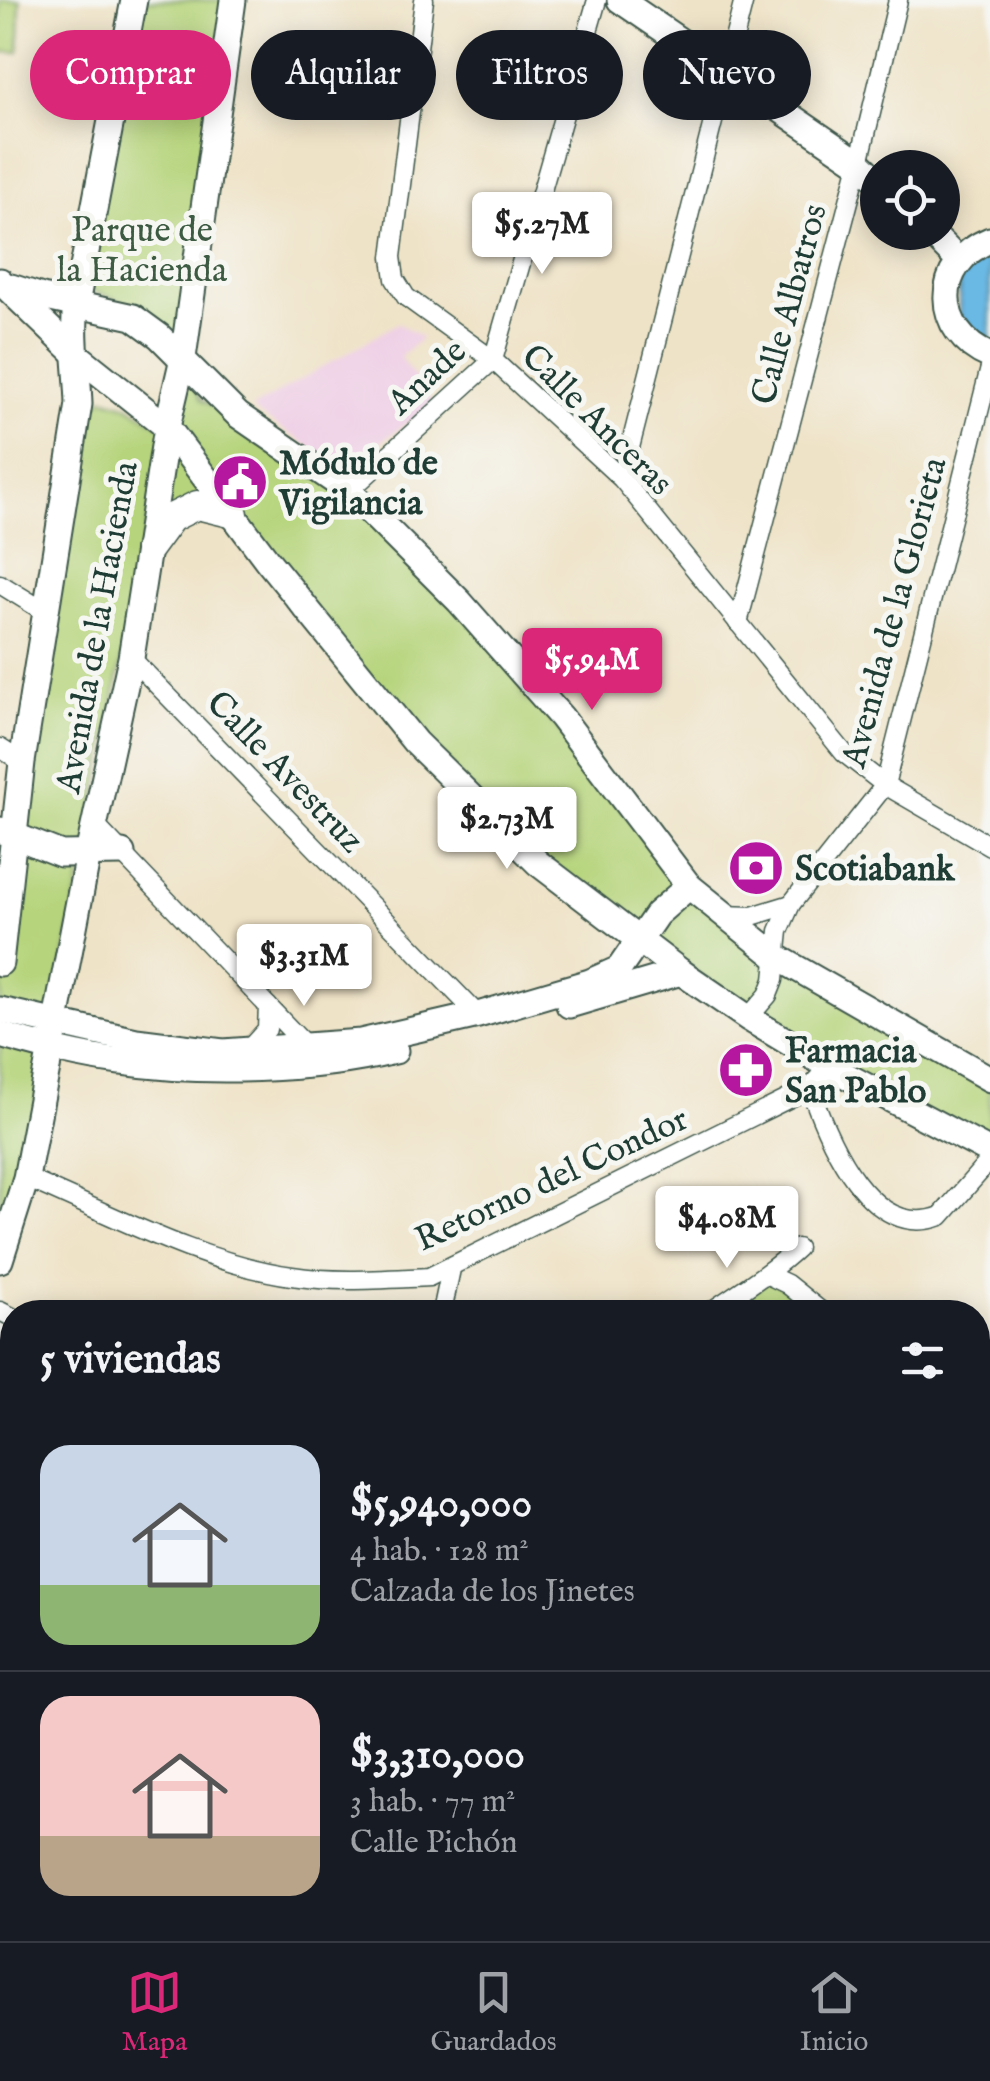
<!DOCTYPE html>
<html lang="es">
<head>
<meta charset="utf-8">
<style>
	:root { --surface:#171b24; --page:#20242c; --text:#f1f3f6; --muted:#9ea1a6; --line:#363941; --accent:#db2777 }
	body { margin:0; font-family:"IM FELL English",serif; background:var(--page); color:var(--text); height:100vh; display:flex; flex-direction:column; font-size:38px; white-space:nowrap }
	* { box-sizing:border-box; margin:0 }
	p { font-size:32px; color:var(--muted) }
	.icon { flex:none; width:55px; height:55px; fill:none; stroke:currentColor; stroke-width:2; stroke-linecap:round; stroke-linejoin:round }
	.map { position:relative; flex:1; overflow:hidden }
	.side { position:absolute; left:0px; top:1300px; width:990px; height:642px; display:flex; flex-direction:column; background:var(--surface); border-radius:40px 40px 0 0; box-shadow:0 5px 25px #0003 }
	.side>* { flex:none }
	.guide { position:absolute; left:30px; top:30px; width:930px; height:90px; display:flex; gap:20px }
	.controls { position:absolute; left:860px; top:150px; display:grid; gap:20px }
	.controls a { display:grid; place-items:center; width:100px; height:100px; border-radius:50%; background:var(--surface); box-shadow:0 5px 25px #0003; font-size:50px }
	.price { position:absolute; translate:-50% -85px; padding:0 22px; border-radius:10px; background:#fff; color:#222; font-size:32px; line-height:65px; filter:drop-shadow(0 2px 5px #0008) }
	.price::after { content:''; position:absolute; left:50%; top:60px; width:30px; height:22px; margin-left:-15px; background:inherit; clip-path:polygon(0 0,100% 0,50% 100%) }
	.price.on { background:var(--accent); color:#fff }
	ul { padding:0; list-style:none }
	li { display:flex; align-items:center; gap:30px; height:250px; padding:0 40px }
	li+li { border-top:2px solid var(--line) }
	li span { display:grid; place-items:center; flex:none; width:280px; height:200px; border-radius:30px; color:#555 }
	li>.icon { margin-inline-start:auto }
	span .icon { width:120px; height:120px; fill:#fffc; stroke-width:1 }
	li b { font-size:42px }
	h2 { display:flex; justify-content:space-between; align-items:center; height:120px; padding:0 40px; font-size:42px }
	.tag { padding:0 35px; border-radius:45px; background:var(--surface); box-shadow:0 5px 25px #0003; font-size:35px; line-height:90px }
	.tag.on { background:var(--accent); color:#fff }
	.dock { display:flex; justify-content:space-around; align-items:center; height:140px; border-top:2px solid var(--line); background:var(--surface); font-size:28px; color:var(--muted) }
	.dock a { display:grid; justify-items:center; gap:5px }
	.dock .on { color:var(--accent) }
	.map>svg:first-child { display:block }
	.built { fill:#efd0e6 }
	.green { fill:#b6d47b; stroke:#6a8858; stroke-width:2.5 }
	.forest { fill:#90b66b; stroke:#587a50; stroke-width:2.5 }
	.water { fill:#6ab8e4; stroke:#447a8c; stroke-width:2.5 }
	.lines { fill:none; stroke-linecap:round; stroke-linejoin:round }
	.street-casing { stroke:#3e564a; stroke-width:21 }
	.secondary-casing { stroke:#3e564a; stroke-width:29 }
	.primary-casing { stroke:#3e564a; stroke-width:31 }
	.street { stroke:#fff; stroke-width:18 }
	.secondary { stroke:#fff; stroke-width:25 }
	.primary { stroke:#fff; stroke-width:28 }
	.labels { text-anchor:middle; stroke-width:10; stroke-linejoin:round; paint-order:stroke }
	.park-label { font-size:35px; fill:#3d5b42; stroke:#f6f6f2 }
	.street-label { font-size:35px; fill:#1f3d34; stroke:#f6f6f2 }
	.poi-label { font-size:35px; font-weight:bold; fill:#1f3d34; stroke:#f6f6f2; text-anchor:start }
</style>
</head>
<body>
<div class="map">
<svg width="990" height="1941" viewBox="0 0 990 1941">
	<rect width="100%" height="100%" fill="#f6f6f2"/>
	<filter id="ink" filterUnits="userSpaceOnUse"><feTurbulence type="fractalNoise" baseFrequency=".01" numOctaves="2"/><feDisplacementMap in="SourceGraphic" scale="20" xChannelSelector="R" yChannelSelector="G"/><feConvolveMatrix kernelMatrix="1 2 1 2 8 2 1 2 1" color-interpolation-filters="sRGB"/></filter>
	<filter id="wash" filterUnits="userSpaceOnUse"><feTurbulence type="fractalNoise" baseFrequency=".0048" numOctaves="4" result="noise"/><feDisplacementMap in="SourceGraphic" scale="40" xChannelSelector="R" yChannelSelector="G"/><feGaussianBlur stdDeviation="2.25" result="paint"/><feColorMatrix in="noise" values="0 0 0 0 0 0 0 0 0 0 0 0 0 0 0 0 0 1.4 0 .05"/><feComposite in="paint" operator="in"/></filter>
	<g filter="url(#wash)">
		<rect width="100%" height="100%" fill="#efe3c7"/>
		<polygon class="built" points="398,323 422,338 400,357 434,404 357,459 339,462 327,458 251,409"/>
		<g class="green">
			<polygon points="0,0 20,0 19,52 0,52"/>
			<polygon points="135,0 232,0 183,351 136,306 80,287"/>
			<polygon points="183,359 201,400 236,416 348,493 456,603 688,890 990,1082 990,1149 831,1065 538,863 232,529 206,515 153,551"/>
			<polygon points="103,398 129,406 164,428 86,852 16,835 91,408"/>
			<polygon points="14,839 84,858 53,1022 0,1008"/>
			<polygon points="0,1041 49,1052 0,1249"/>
			<polygon points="768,1277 820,1312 713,1312"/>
			<polygon points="978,1560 990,1569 990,1941 740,1941 755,1930 978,1930"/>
		</g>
		<g class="forest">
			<polygon points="0,1586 12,1593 12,1789 0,1784"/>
			<polygon points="604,1930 754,1930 740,1941 666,1941 666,1937 604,1933"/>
		</g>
		<polygon class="water" points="990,248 990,347 959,315 959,280"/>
	</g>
	<g filter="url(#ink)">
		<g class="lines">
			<g class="street-casing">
				<g id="street">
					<polyline points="424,0 392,257 395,279 406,297 493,360 622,479 844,753 885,785 990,846"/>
					<polyline points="622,479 744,0"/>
					<polyline points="349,491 493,360 597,0"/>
					<polyline points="0,584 47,613"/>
					<polyline points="738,623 859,163 898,0"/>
					<polyline points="131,658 478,1015"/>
					<polyline points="0,748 22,762"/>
					<polyline points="95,825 306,1046"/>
					<polyline points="724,915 752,916 791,904"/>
					<polyline points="748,1018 768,995 774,980 779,931 791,904 885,785 990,368"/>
					<polyline points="248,1050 267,1029 268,1006"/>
					<path d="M 810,1088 C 828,1140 871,1243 941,1216 L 990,1160"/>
					<path d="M 26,1178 C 111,1214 200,1263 292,1276 C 337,1283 384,1279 429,1277 L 810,1088 L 830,1067"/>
					<polyline points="768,1275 787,1284 822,1312"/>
					<polyline points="0,1311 12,1317"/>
					<polyline points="442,1312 451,1269"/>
					<path d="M 710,1312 C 740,1291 770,1273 797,1248"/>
					<polyline points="978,1420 990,1426"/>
					<polyline points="978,1456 990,1464"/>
					<polyline points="0,1478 12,1484"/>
					<polyline points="0,1857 12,1867"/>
					<polyline points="94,1930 109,1941"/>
					<polyline points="310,1930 316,1941"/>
				</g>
			</g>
			<g class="secondary-casing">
				<g id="secondary">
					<polyline points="620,0 859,163 878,181"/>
					<polyline points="930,232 959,261"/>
					<path d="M 990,240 C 932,263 933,332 990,356"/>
					<polyline points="0,281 78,356 167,427 267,560 415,742 538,863 681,972 748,1018 830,1067 990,1152"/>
					<polyline points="11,287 42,297 133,317 159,336 238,415 349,491 459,601 561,717 689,886 777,957 990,1079"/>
					<polyline points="0,830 61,854 122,853"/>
					<path d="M 0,963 L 22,762 L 79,404 C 78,370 72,337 76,304 L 134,0"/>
					<polyline points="569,1005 681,972"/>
					<polyline points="0,1010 136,1041 223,1052 361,1042 478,1015 590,982 619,969 657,914 689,886"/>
					<path d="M 0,1035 C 39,1046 79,1057 120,1062 C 202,1074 316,1071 395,1051"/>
					<polyline points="0,1260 26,1178 88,854 131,658 167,427 183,358 233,0"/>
				</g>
			</g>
			<g class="primary-casing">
				<polyline id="primary" points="149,548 171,518 197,505 234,514"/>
			</g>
			<use href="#street" class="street"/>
			<use href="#secondary" class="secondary"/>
			<use href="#primary" class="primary"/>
		</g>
	</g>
	<defs>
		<g id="civic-disc" transform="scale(2.875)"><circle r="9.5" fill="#b5179e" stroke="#f6f6f2"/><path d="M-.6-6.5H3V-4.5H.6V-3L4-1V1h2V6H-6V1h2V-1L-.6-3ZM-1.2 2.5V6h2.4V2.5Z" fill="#fff"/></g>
		<g id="bank-disc" transform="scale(2.875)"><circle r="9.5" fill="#b5179e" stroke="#f6f6f2"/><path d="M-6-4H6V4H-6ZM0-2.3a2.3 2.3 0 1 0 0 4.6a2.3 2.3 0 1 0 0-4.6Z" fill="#fff"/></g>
		<g id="pharmacy-disc" transform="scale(2.875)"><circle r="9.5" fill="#b5179e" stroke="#f6f6f2"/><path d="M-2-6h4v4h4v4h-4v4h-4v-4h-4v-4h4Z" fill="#fff"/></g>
	</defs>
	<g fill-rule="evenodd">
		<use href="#civic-disc" x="240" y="482"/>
		<use href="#bank-disc" x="756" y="868"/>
		<use href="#pharmacy-disc" x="746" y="1070"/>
	</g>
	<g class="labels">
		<g class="park-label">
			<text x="142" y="241">Parque de<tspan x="142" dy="40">la Hacienda</tspan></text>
		</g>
		<g class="street-label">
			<text transform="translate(788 304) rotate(-75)" y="12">Calle Albatros</text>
			<text transform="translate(426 376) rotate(-43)" y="12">Anade</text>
			<text transform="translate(598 419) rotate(45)" y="12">Calle Anceras</text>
			<text transform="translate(893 612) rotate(-75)" y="12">Avenida de la Glorieta</text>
			<text transform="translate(96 627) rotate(-80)" y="12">Avenida de la Hacienda</text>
			<text transform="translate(286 771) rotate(46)" y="12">Calle Avestruz</text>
			<text transform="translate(551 1178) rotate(-25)" y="12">Retorno del Condor</text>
		</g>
		<g class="poi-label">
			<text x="279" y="474">Módulo de<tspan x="279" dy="40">Vigilancia</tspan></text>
			<text x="795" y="880">Scotiabank</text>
			<text x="785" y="1062">Farmacia<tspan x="785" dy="40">San Pablo</tspan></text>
		</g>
	</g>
</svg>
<div class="controls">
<a><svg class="icon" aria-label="locate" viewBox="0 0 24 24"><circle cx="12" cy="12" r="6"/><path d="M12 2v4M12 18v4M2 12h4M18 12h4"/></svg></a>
</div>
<b class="price" style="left:542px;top:277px">$5.27M</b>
<b class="price on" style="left:592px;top:713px">$5.94M</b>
<b class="price" style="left:507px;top:872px">$2.73M</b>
<b class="price" style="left:304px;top:1009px">$3.31M</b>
<b class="price" style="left:727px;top:1271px">$4.08M</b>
<div class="guide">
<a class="tag on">Comprar</a>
<a class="tag">Alquilar</a>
<a class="tag">Filtros</a>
<a class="tag">Nuevo</a>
</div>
<section class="side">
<h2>5 viviendas<svg class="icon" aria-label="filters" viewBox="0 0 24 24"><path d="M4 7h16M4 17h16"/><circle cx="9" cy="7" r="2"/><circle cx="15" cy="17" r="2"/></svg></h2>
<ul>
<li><span style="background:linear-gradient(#c9d6e8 70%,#8fb573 0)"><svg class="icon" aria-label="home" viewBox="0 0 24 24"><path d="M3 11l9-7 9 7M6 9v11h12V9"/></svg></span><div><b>$5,940,000</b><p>4 hab. · 128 m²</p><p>Calzada de los Jinetes</p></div></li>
<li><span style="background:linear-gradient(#f6c9c9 70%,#b9a48a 0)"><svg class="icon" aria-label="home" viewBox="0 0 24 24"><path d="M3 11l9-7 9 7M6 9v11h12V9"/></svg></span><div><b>$3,310,000</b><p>3 hab. · 77 m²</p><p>Calle Pichón</p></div></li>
</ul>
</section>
</div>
<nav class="dock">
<a class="on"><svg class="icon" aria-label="map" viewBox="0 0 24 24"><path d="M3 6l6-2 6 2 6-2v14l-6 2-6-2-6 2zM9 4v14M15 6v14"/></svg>Mapa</a>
<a><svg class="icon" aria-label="saved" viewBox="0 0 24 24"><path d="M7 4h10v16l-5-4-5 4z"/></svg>Guardados</a>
<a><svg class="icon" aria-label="home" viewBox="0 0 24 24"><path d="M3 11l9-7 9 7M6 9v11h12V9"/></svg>Inicio</a>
</nav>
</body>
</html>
